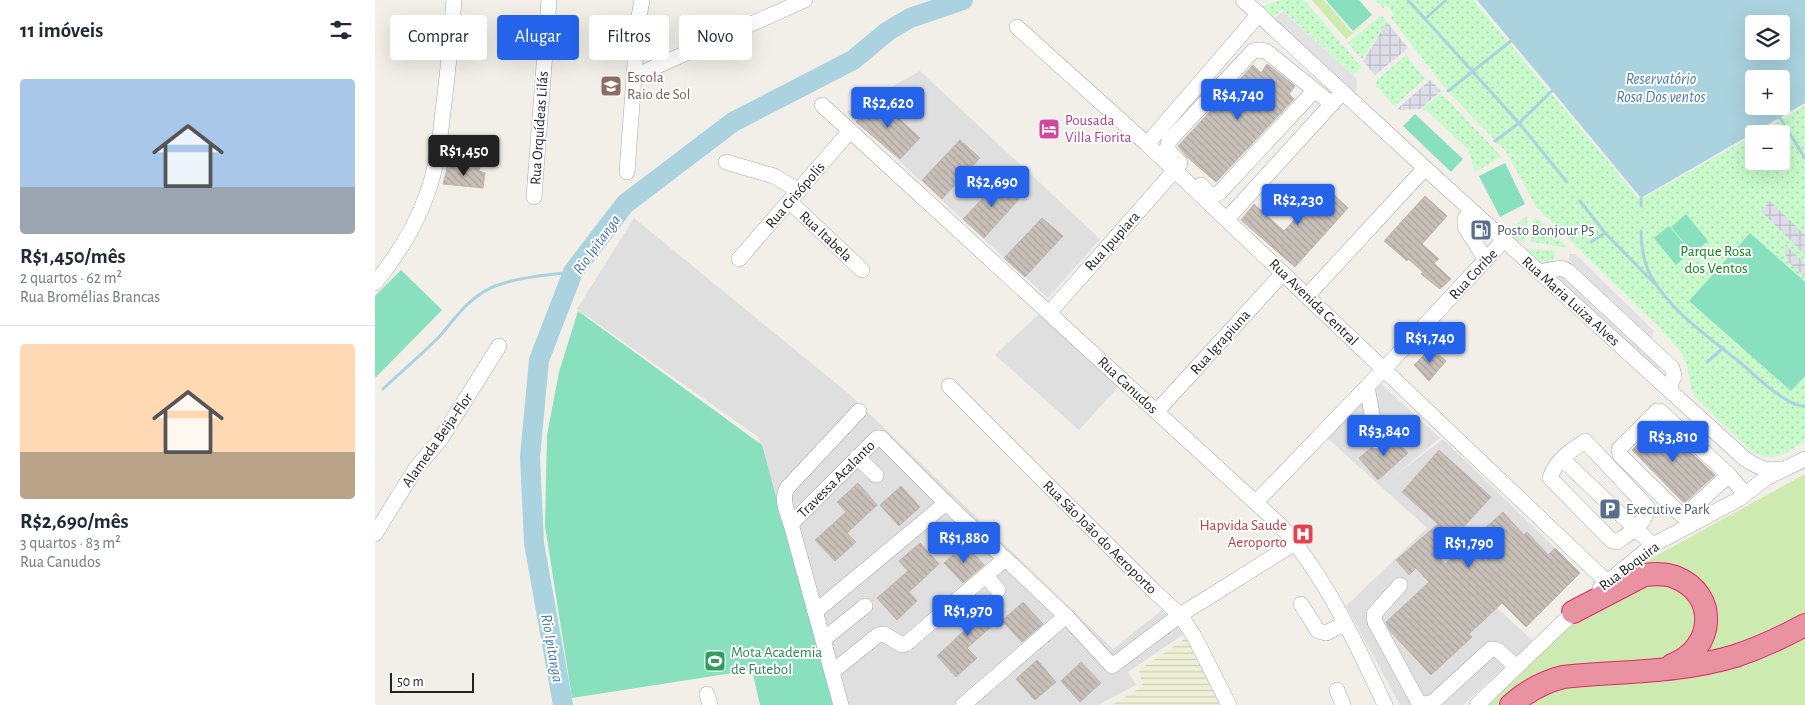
<!DOCTYPE html>
<html lang="pt">
<head>
<meta charset="utf-8">
<style>
	:root { --surface:#fff; --page:#f6f6f7; --text:#1f2937; --muted:#747a83; --line:#e0e1e3; --accent:#2563eb }
	body { margin:0; font-family:"Alegreya Sans",sans-serif; background:var(--page); color:var(--text); height:100vh; display:flex; flex-direction:column; font-size:19px; white-space:nowrap }
	* { box-sizing:border-box; margin:0 }
	p { font-size:16px; color:var(--muted) }
	.icon { flex:none; width:28px; height:28px; fill:none; stroke:currentColor; stroke-width:2; stroke-linecap:round; stroke-linejoin:round }
	.map { position:relative; flex:1; overflow:hidden }
	.drawer { display:flex; flex-direction:column; background:var(--surface); width:375px }
	.drawer>* { flex:none }
	.banner { position:absolute; left:15px; top:15px; width:475px; height:45px; display:flex; gap:10px }
	.tools { position:absolute; left:1370px; top:15px; display:grid; gap:10px }
	.tools a { display:grid; place-items:center; width:45px; height:45px; border-radius:5px; background:var(--surface); box-shadow:0 5px 20px #0002; font-size:25px }
	.scale { position:absolute; left:15px; bottom:12px; width:84px; box-sizing:border-box; padding-left:5px; border:2px solid #222; border-top:0; font-size:14px; line-height:18px; white-space:nowrap; color:#222; -webkit-text-stroke:4px #fff; paint-order:stroke }
	.price { position:absolute; translate:-50% -42px; padding:0 11px; border-radius:5px; background:var(--accent); color:#fff; font-size:16px; line-height:32px; filter:drop-shadow(0 1px 2px #0008) }
	.price::after { content:''; position:absolute; left:50%; top:30px; width:15px; height:11px; margin-left:-8px; background:inherit; clip-path:polygon(0 0,100% 0,50% 100%) }
	.price.current { background:#222; color:#fff }
	ul { padding:0; list-style:none }
	li { display:grid; align-content:center; gap:10px; height:265px; padding:0 20px }
	li+li { border-top:1px solid var(--line) }
	li span { display:grid; place-items:center; height:155px; border-radius:5px; color:#555 }
	li>.icon { margin-inline-start:auto }
	span .icon { width:90px; height:90px; fill:#fffc; stroke-width:1 }
	li b { font-size:21px }
	h2 { display:flex; justify-content:space-between; align-items:center; height:60px; padding:0 20px; font-size:21px }
	.tag { padding:0 18px; border-radius:5px; background:var(--surface); box-shadow:0 5px 20px #0002; font-size:18px; line-height:45px }
	.tag.current { background:var(--accent); color:#fff }
	main { display:flex; flex:1; min-height:0 }
	.map>svg:first-child { display:block }
	.residential { fill:#e0dfdf }
	.farmland { fill:url(#farmland-rules) }
	.grass { fill:#cdebb0 }
	.park { fill:url(#park-dots) }
	.pitch { fill:#88e0be }
	.parking { fill:#e2e2e2 }
	.plaza { fill:url(#plaza-grid) }
	.water { fill:#aad3df; fill-rule:evenodd }
	.lines { fill:none; stroke-linecap:round; stroke-linejoin:round }
	.stream { stroke:#aad3df; stroke-width:3 }
	.river { stroke:#aad3df; stroke-width:20 }
	.building { fill:url(#building-back-hatch); stroke:#c4b6ab }
	.minor-casing { stroke:#a9a9a9; stroke-width:16 }
	.highway-casing { stroke:#dc2a67; stroke-width:24 }
	.minor { stroke:#fff; stroke-width:15 }
	.highway { stroke:#e892a2; stroke-width:22 }
	.labels { text-anchor:middle; stroke-width:4; stroke-linejoin:round; paint-order:stroke }
	.education-label { font-size:15px; fill:#785e54; stroke:#fff; text-anchor:start }
	.hotel-label { font-size:15px; fill:#b23c85; stroke:#fff; text-anchor:start }
	.street-label { font-size:15px; fill:#222; stroke:#fff }
	.service-label { font-size:15px; fill:#4e5e75; stroke:#fff; text-anchor:start }
	.park-label { font-size:15px; fill:#0c8416; stroke:#fff }
	.health-label { font-size:15px; fill:#be3a42; stroke:#fff; text-anchor:end }
	.leisure-label { font-size:15px; fill:#27864d; stroke:#fff; text-anchor:start }
	.water-label { font-size:16px; font-style:italic; fill:#4a7aab; stroke:#fff }
</style>
</head>
<body>
<main>
<section class="drawer">
<h2>11 imóveis<svg class="icon" aria-label="filters" viewBox="0 0 24 24"><path d="M4 7h16M4 17h16"/><circle cx="9" cy="7" r="2"/><circle cx="15" cy="17" r="2"/></svg></h2>
<ul>
<li><span style="background:linear-gradient(#a9c7e8 70%,#9aa5b1 0)"><svg class="icon" aria-label="home" viewBox="0 0 24 24"><path d="M3 11l9-7 9 7M6 9v11h12V9"/></svg></span><div><b>R$1,450/mês</b><p>2 quartos · 62 m²</p><p>Rua Bromélias Brancas</p></div></li>
<li><span style="background:linear-gradient(#ffd9b3 70%,#b9a48a 0)"><svg class="icon" aria-label="home" viewBox="0 0 24 24"><path d="M3 11l9-7 9 7M6 9v11h12V9"/></svg></span><div><b>R$2,690/mês</b><p>3 quartos · 83 m²</p><p>Rua Canudos</p></div></li>
</ul>
</section>
<div class="map">
<svg width="1430" height="705" viewBox="0 0 1430 705">
	<defs>
		<pattern id="farmland-rules" width="6" height="5" patternUnits="userSpaceOnUse" patternTransform="scale(1.25)"><rect width="6" height="5" fill="#eef0d5"/><path d="M0 2.5h6" fill="none" stroke="#ccceb7"/></pattern>
		<pattern id="park-dots" width="8" height="8" patternUnits="userSpaceOnUse" patternTransform="scale(1.25)"><rect width="8" height="8" fill="#c8facc"/><path d="M2 2h.1M6 6h.1" fill="none" stroke="#acd6af" stroke-width="1.8" stroke-linecap="round"/></pattern>
		<pattern id="plaza-grid" width="8" height="8" patternUnits="userSpaceOnUse" patternTransform="scale(1.25)"><rect width="8" height="8" fill="#dddde8"/><path d="M0 4h8M4 0v8" fill="none" stroke="#bdbdc7"/></pattern>
		<pattern id="building-back-hatch" width="6" height="6" patternUnits="userSpaceOnUse" patternTransform="scale(1.25)"><rect width="6" height="6" fill="#c7bfb8"/><path d="M-1 5l2 2M0 0l6 6M5-1l2 2" fill="none" stroke="#aba49e"/></pattern>
	</defs>
	<rect width="100%" height="100%" fill="#f2efe9"/>
	<g class="residential">
		<polygon points="545,71 725,239 673,298 471,112"/>
		<polygon points="259,218 474,394 738,649 787,610 809,634 753,672 761,685 723,705 464,705 383,437 202,309"/>
		<polygon points="665,313 744,386 704,430 620,355"/>
		<polygon points="1004,382 1065,438 1019,476 1068,439 1180,548 1119,605 1158,641 1088,705 1025,705 971,606 1052,528 952,438"/>
	</g>
	<polygon class="farmland" points="811,638 845,705 737,705 768,686 764,670"/>
	<g class="grass">
		<polygon points="937,0 949,0 977,33 998,17 971,39"/>
		<polygon points="1430,474 1430,617 1417,625 1324,658 1332,600 1259,568"/>
		<polygon points="1288,581 1319,601 1322,630 1305,653 1128,705 1110,705 1198,621 1231,597"/>
		<polygon points="1430,631 1430,705 1145,705 1162,693"/>
	</g>
	<g class="park">
		<polygon points="907,0 929,0 931,2 987,68 978,75 907,9 898,17 887,6"/>
		<path d="M 1001,0 L 1098,0 L 1265,200 L 1379,135 L 1379,161 L 1406,161 L 1406,134 L 1382,134 L 1430,106 L 1430,441 L 1409,454 L 1398,457 L 1389,457 L 1375,450 L 1320,397 C 1313,385 1315,370 1309,358 C 1303,346 1291,336 1283,326 L 1162,208 L 1132,153 L 1073,91 L 1016,18 L 1019,14 L 1012,6 L 1008,8 Z"/>
		<polygon points="1006,15 1012,22 987,59 973,43"/>
		<polygon points="1031,55 1050,79 1019,106 1001,85 1002,80"/>
		<polygon points="1066,93 1127,157 1100,172 1093,149 1053,112 1047,109"/>
		<polygon points="1153,215 1150,242 1141,241 1132,232"/>
		<polygon points="1161,217 1193,248 1156,242 1158,220"/>
		<polygon points="1149,248 1180,251 1178,261 1167,265"/>
	</g>
	<g class="pitch">
		<polygon points="951,0 984,0 997,15 978,31"/>
		<polygon points="1040,114 1088,159 1076,172 1028,126"/>
		<polygon points="1130,163 1150,204 1125,217 1104,176"/>
		<polygon points="1311,214 1333,241 1318,253 1296,227"/>
		<polygon points="1294,226 1316,252 1301,265 1279,238"/>
		<polygon points="1375,233 1430,282 1430,376 1416,391 1314,301"/>
		<polygon points="26,270 67,310 0,378 0,296"/>
		<polygon points="203,311 387,445 458,705 385,705 377,670 197,698 170,526 172,435 184,372"/>
	</g>
	<g class="parking">
		<polygon points="908,11 982,79 982,90 979,93 899,19"/>
		<polygon points="1194,254 1200,254 1279,331 1276,339 1305,376 1305,382 1301,389 1292,370 1286,368 1281,370 1181,279 1188,274 1194,264"/>
	</g>
	<g class="plaza">
		<polygon points="1012,22 1033,48 1000,75 988,61"/>
		<polygon points="1055,80 1066,91 1045,109 1021,110"/>
		<polygon points="1395,201 1430,235 1430,255 1386,211"/>
		<polygon points="1410,244 1430,264 1430,277 1411,260"/>
	</g>
	<path class="water" d="M 1102,0 L 1430,0 L 1430,103 L 1266,198 ZM 1379,24 L 1406,24 L 1406,51 L 1379,51 ZM 1379,79 L 1406,79 L 1406,106 L 1379,106 Z"/>
	<g class="lines">
		<g class="stream">
			<polyline points="1033,0 1144,123 1191,181"/>
			<polyline points="1050,19 1071,0"/>
			<polyline points="1073,91 1136,41"/>
			<polyline points="1405,118 1430,158"/>
			<polyline points="1120,141 1144,123 1177,91"/>
			<polyline points="1205,201 1230,233 1279,283"/>
			<polyline points="1266,206 1266,198"/>
			<path d="M 1266,231 C 1266,246 1269,263 1276,276 C 1296,312 1335,338 1367,364 C 1381,376 1395,391 1412,400 C 1418,404 1424,406 1430,406"/>
			<polyline points="1216,242 1230,233"/>
			<polyline points="1332,362 1348,348"/>
			<path d="M 8,389 C 26,372 46,355 64,337 C 81,317 94,297 120,286 C 144,277 172,275 198,272"/>
		</g>
		<polyline class="river" points="188,705 159,543 155,457 164,360 198,272 250,204 358,122 478,60 513,31 535,18 588,0"/>
	</g>
	<g class="building">
		<polygon points="892,64 920,86 914,94 919,99 841,182 812,157 803,146 878,65 886,73"/>
		<polygon points="503,99 545,138 525,159 481,122"/>
		<polygon points="585,140 605,158 567,199 547,180"/>
		<polygon points="73,165 95,168 105,167 104,171 110,173 108,188 68,184"/>
		<polygon points="626,179 646,197 609,238 588,219"/>
		<polygon points="950,186 973,208 920,267 866,220 879,204 909,231"/>
		<polygon points="1050,196 1072,216 1047,244 1064,259 1059,263 1076,279 1065,289 1046,274 1048,272 1033,259 1032,261 1009,241"/>
		<polygon points="667,218 688,236 650,277 629,258"/>
		<polygon points="1056,348 1071,361 1054,381 1039,365"/>
		<polygon points="1284,423 1340,475 1309,503 1257,450"/>
		<polygon points="1013,431 1033,453 1003,480 984,458 996,448 1003,450 1008,448 1011,444 1010,434"/>
		<polygon points="1064,450 1116,497 1062,556 1070,564 1128,512 1149,535 1152,532 1173,555 1180,548 1205,573 1151,627 1127,603 1094,634 1097,637 1056,675 1015,631 1011,622 1054,582 1041,568 1034,575 1021,560 1063,524 1027,492"/>
		<polygon points="483,483 502,505 472,533 481,542 460,561 440,540 471,512 462,502"/>
		<polygon points="526,486 545,507 524,526 505,505"/>
		<polygon points="545,543 564,564 534,592 542,601 522,620 502,598 533,571 524,561"/>
		<polygon points="590,544 609,565 588,583 569,563"/>
		<polygon points="604,598 624,620 592,648 602,658 581,677 562,656 593,627 583,617"/>
		<polygon points="648,602 668,624 647,642 627,621"/>
		<polygon points="662,660 681,682 660,700 641,679"/>
		<polygon points="706,662 726,683 705,702 686,681"/>
	</g>
	<g class="lines">
		<g class="minor-casing">
			<g id="minor">
				<path d="M 868,0 L 1050,168 L 1370,459 C 1386,469 1392,472 1411,468"/>
				<polyline points="642,27 772,144 1232,582"/>
				<polyline points="260,76 430,0"/>
				<path d="M 447,105 L 905,525 C 951,577 981,643 1010,705"/>
				<polyline points="772,144 884,14"/>
				<polyline points="351,162 399,176 424,191"/>
				<polyline points="805,163 792,149 794,141 878,51 884,50 891,51 957,104"/>
				<polyline points="252,172 263,22 267,0"/>
				<polyline points="826,185 835,195 840,195 845,192 939,91"/>
				<polyline points="159,197 174,0"/>
				<polyline points="415,202 487,270"/>
				<polyline points="1096,210 1090,219 1090,227 1111,260"/>
				<polyline points="852,219 964,96"/>
				<polyline points="364,259 475,131"/>
				<polyline points="1164,272 1187,268 1194,272 1297,368 1299,376 1294,389"/>
				<path d="M 0,283 C 22,256 41,226 52,194 C 62,167 65,139 68,111 C 73,74 76,37 79,0"/>
				<polyline points="933,295 1050,168"/>
				<polyline points="675,312 800,170"/>
				<polyline points="574,386 778,590 805,615 819,636 854,705"/>
				<polyline points="992,387 1002,441"/>
				<polyline points="782,411 908,273"/>
				<path d="M 1210,441 L 1273,508 C 1270,524 1255,533 1242,542 L 1237,541 L 1175,478 C 1181,460 1195,451 1210,441 Z"/>
				<polyline points="482,457 501,475"/>
				<polyline points="1187,459 1278,545"/>
				<polyline points="1354,475 1311,514 1307,515 1303,512 1245,455 1244,449 1282,411 1285,411 1354,475 1370,494"/>
				<polyline points="881,502 1009,369 1129,240"/>
				<path d="M 416,524 C 412,512 406,500 412,488 L 484,411"/>
				<polyline points="0,534 41,468 65,440 124,346"/>
				<polyline points="611,576 623,590"/>
				<polyline points="1025,585 999,614 1000,622 1045,705 1058,702 1116,649 1123,650 1141,667"/>
				<polyline points="1225,588 1278,545 1364,499 1391,478 1430,459"/>
				<polyline points="926,604 943,631 951,633 969,624"/>
				<polyline points="440,612 571,503"/>
				<polyline points="448,640 490,606"/>
				<polyline points="457,672 503,635 509,634 527,645 531,644 630,559"/>
				<polyline points="962,690 968,705"/>
				<polyline points="332,694 335,705"/>
				<polyline points="466,705 416,524 502,438 506,438 571,503 691,616 737,666 805,615 920,543"/>
				<polyline points="588,705 691,616"/>
				<polyline points="1102,705 1204,607"/>
			</g>
		</g>
		<g class="highway-casing">
			<g id="highway">
				<path d="M 1198,612 L 1269,575 C 1279,574 1290,573 1300,577 C 1344,594 1340,649 1297,665"/>
				<path d="M 1136,705 C 1152,691 1168,682 1188,677 C 1245,671 1304,673 1360,656 C 1384,648 1408,637 1430,625"/>
			</g>
		</g>
		<use href="#minor" class="minor"/>
		<use href="#highway" class="highway"/>
	</g>
	<defs>
		<g id="school-square" transform="scale(1.125)"><rect x="-9" y="-9" width="18" height="18" rx="4" fill="#8d6e63" stroke="#fff"/><path d="M0-5L7-2L0 1L-7-2ZM-4 1L0 2.5L4 1V4Q0 6-4 4Z" fill="#fff"/></g>
		<g id="hotel-square" transform="scale(1.125)"><rect x="-9" y="-9" width="18" height="18" rx="4" fill="#d1479c" stroke="#fff"/><path d="M-6-4.5h1.5V1H6V5H4.5V3h-9V5H-6ZM-4 0a1.8 1.8 0 1 1 3.6 0ZM.5 0V-2.5h3Q6-2.5 6 0Z" fill="#fff"/></g>
		<g id="fuel-square" transform="scale(1.125)"><rect x="-9" y="-9" width="18" height="18" rx="4" fill="#5c6f8a" stroke="#fff"/><path d="M-5.5-6h7V0h2V4h1.3V-2.5L3-4.5l.8-.8L6-3V5H2.5V1h-1V6h-7ZM-4.2-4.7v3.2H.2V-4.7Z" fill="#fff"/></g>
		<g id="parking-square" transform="scale(1.125)"><rect x="-9" y="-9" width="18" height="18" rx="4" fill="#5c6f8a" stroke="#fff"/><path d="M-3.5-5.5H1a3.5 3.5 0 0 1 0 7H-1V5.5H-3.5ZM-1-3.4V-.6H.8a1.4 1.4 0 0 0 0-2.8Z" fill="#fff"/></g>
		<g id="hospital-square" transform="scale(1.125)"><rect x="-9" y="-9" width="18" height="18" rx="4" fill="#e0444e" stroke="#fff"/><path d="M-5-5h3v3.5h4V-5h3V5h-3V1.5h-4V5h-3Z" fill="#fff"/></g>
		<g id="stadium-square" transform="scale(1.125)"><rect x="-9" y="-9" width="18" height="18" rx="4" fill="#2e9e5b" stroke="#fff"/><path d="M0-5a6.5 5 0 1 0 0 10a6.5 5 0 1 0 0-10ZM-3.5-1.8h7v3.6h-7Z" fill="#fff"/></g>
	</defs>
	<g fill-rule="evenodd">
		<use href="#school-square" x="236" y="86"/>
		<use href="#hotel-square" x="674" y="129"/>
		<use href="#fuel-square" x="1106" y="230"/>
		<use href="#parking-square" x="1235" y="509"/>
		<use href="#hospital-square" x="928" y="534"/>
		<use href="#stadium-square" x="340" y="661"/>
	</g>
	<g class="labels">
		<g class="education-label">
			<text x="252" y="82">Escola<tspan x="252" dy="17">Raio de Sol</tspan></text>
		</g>
		<g class="hotel-label">
			<text x="690" y="125">Pousada<tspan x="690" dy="17">Villa Fiorita</tspan></text>
		</g>
		<g class="street-label">
			<text transform="translate(164 128) rotate(-86)" y="5">Rua Orquídeas Lilás</text>
			<text transform="translate(420 195) rotate(-49)" y="5">Rua Crisópolis</text>
			<text transform="translate(451 236) rotate(43)" y="5">Rua Itabela</text>
			<text transform="translate(737 241) rotate(-48)" y="5">Rua Ipupiara</text>
			<text transform="translate(1098 274) rotate(-47)" y="5">Rua Coribe</text>
			<text transform="translate(1196 301) rotate(42)" y="5">Rua Maria Luiza Alves</text>
			<text transform="translate(939 302) rotate(44)" y="5">Rua Avenida Central</text>
			<text transform="translate(845 342) rotate(-48)" y="5">Rua Igrapiuna</text>
			<text transform="translate(753 385) rotate(43)" y="5">Rua Canudos</text>
			<text transform="translate(62 440) rotate(-55)" y="5">Alameda Beija-Flor</text>
			<text transform="translate(461 479) rotate(-45)" y="5">Travessa Acalanto</text>
			<text transform="translate(725 537) rotate(45)" y="5">Rua São João do Aeroporto</text>
			<text transform="translate(1254 566) rotate(-37)" y="5">Rua Boquira</text>
		</g>
		<g class="service-label">
			<text x="1122" y="235">Posto Bonjour P5</text>
			<text x="1251" y="514">Executive Park</text>
		</g>
		<g class="park-label">
			<text x="1341" y="256">Parque Rosa<tspan x="1341" dy="17">dos Ventos</tspan></text>
		</g>
		<g class="health-label">
			<text x="912" y="530">Hapvida Saude<tspan x="912" dy="17">Aeroporto</tspan></text>
		</g>
		<g class="leisure-label">
			<text x="356" y="657">Mota Academia<tspan x="356" dy="17">de Futebol</tspan></text>
		</g>
		<g class="water-label">
			<text x="1286" y="84">Reservatório<tspan x="1286" dy="18">Rosa Dos ventos</tspan></text>
			<text transform="translate(221 244) rotate(-54)" y="6">Rio Ipitanga</text>
			<text transform="translate(178 648) rotate(80)" y="6">Rio Ipitanga</text>
		</g>
	</g>
</svg>
<div class="tools">
<a><svg class="icon" aria-label="layers" viewBox="0 0 24 24"><path d="M12 4l9 5-9 5-9-5zM3 14l9 5 9-5"/></svg></a>
<a>+</a>
<a>−</a>
</div>
<div class="scale">50 m</div>
<b class="price" style="left:863px;top:121px">R$4,740</b>
<b class="price" style="left:513px;top:129px">R$2,620</b>
<b class="price current" style="left:89px;top:177px">R$1,450</b>
<b class="price" style="left:617px;top:208px">R$2,690</b>
<b class="price" style="left:923px;top:226px">R$2,230</b>
<b class="price" style="left:1055px;top:364px">R$1,740</b>
<b class="price" style="left:1009px;top:457px">R$3,840</b>
<b class="price" style="left:1298px;top:463px">R$3,810</b>
<b class="price" style="left:589px;top:564px">R$1,880</b>
<b class="price" style="left:1094px;top:569px">R$1,790</b>
<b class="price" style="left:593px;top:637px">R$1,970</b>
<div class="banner">
<a class="tag">Comprar</a>
<a class="tag current">Alugar</a>
<a class="tag">Filtros</a>
<a class="tag">Novo</a>
</div>
</div>
</main>
</body>
</html>
